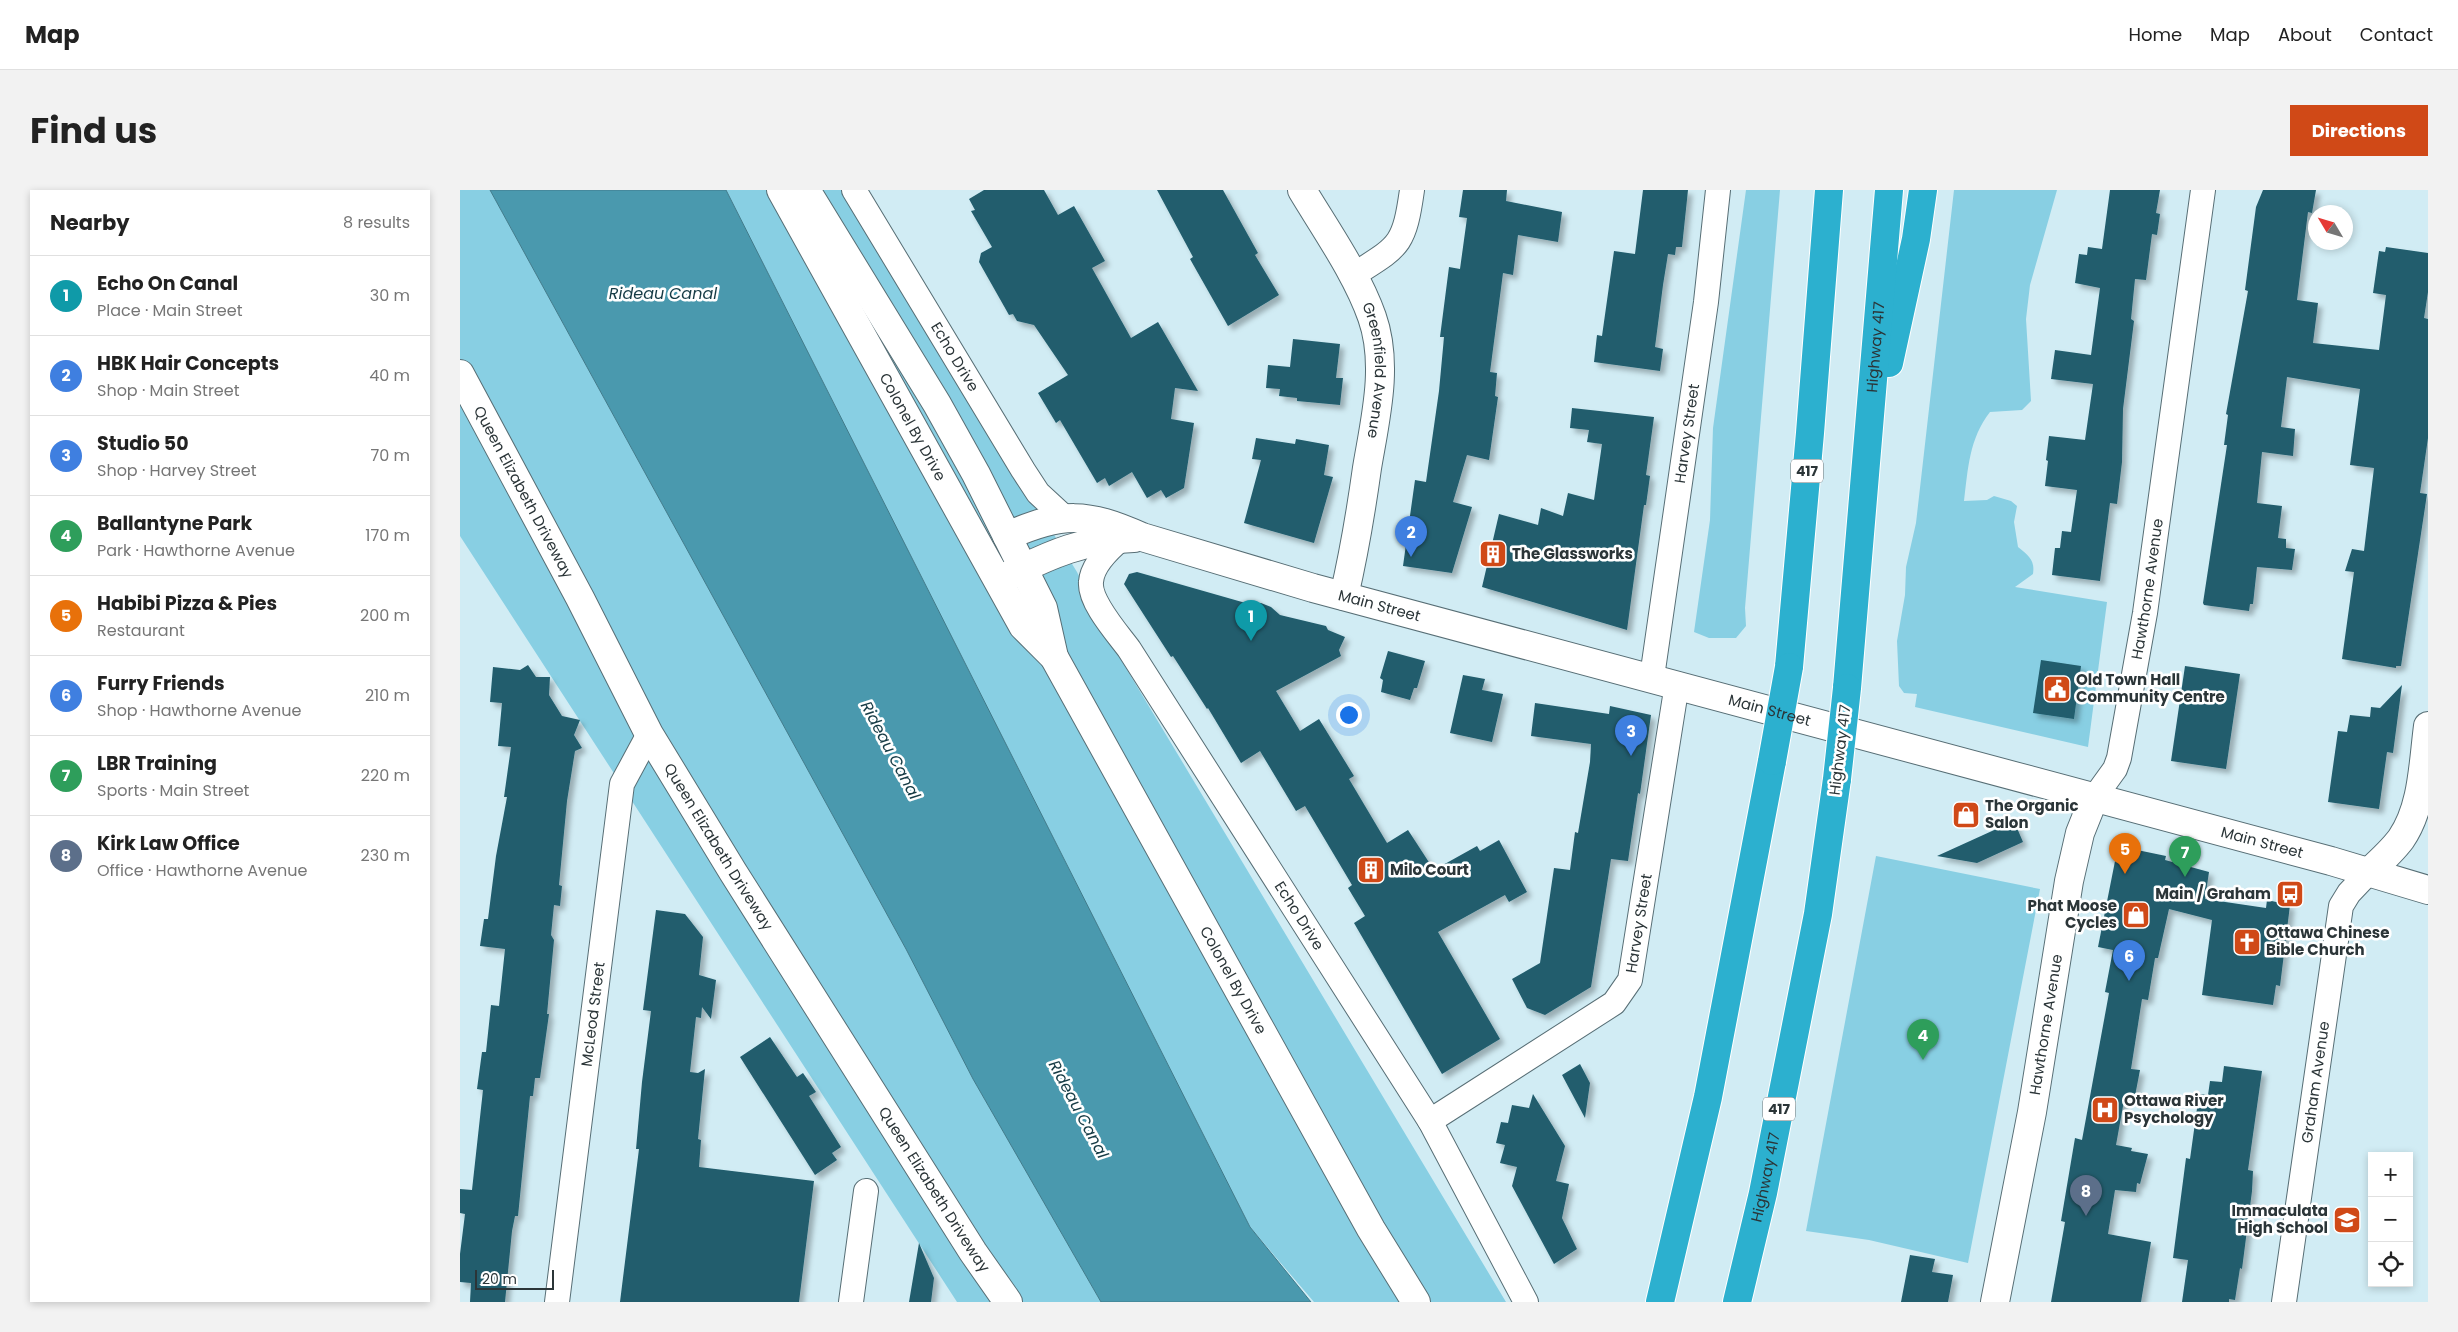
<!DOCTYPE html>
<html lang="en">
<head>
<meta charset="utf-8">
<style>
  body { margin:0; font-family:Poppins,sans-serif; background:#f2f2f2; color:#222 }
  .controls { position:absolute; right:15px; bottom:15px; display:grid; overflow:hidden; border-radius:0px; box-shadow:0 2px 8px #0003 }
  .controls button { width:45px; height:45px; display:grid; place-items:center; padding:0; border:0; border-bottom:1px solid #e0e0e0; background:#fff; color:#222; font:25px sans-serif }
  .compass { position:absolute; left:1848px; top:15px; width:45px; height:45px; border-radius:50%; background:#fff; box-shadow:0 2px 8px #0003; rotate:308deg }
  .scale { position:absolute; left:15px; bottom:12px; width:79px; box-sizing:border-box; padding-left:5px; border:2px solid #2b3538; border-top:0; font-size:14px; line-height:18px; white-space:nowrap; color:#2b3538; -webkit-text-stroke:4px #fff; paint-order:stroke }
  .you { position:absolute; left:888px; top:524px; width:18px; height:18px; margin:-12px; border:4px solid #fff; border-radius:50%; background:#1a73e8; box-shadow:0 0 0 8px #1a73e833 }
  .badge { display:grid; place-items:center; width:32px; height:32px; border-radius:50%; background:#d04917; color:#fff; font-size:16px; font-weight:700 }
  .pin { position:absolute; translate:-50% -41px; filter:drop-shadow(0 1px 2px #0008) }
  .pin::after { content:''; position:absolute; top:26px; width:18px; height:15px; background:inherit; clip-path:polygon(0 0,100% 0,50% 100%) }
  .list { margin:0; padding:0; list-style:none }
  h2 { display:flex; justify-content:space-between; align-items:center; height:65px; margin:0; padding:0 20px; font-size:21px }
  h2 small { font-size:16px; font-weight:400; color:#767676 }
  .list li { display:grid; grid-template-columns:32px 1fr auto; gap:15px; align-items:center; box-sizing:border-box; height:80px; padding:0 20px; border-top:1px solid #e0e0e0 }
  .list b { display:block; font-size:19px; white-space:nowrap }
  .list p { margin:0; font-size:16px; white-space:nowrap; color:#767676 }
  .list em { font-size:16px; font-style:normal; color:#767676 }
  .icon { flex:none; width:28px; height:28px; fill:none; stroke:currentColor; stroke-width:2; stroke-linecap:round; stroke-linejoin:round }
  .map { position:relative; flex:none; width:1968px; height:1112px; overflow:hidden; border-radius:0px }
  header { display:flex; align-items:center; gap:30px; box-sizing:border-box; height:70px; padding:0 25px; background:#fff; border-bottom:1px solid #e0e0e0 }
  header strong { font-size:24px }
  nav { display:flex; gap:28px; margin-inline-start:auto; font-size:18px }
  .intro { display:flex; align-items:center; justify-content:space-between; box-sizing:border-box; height:120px; padding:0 30px }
  h1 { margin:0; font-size:35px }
  .button { padding:12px 22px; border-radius:0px; background:#d04917; color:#fff; font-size:18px; font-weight:700 }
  main { display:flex; gap:30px; padding:0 30px }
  aside { flex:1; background:#fff; border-radius:0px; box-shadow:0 2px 8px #0003 }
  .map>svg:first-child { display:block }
</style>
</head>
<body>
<header>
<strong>Map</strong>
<nav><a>Home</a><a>Map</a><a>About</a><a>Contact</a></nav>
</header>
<div class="intro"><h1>Find us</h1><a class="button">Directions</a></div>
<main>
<aside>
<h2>Nearby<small>8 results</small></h2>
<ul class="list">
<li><span class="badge" style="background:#0f9aa8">1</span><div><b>Echo On Canal</b><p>Place · Main Street</p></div><em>30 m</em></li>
<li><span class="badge" style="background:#3f7fe0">2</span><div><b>HBK Hair Concepts</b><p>Shop · Main Street</p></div><em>40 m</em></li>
<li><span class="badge" style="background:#3f7fe0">3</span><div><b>Studio 50</b><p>Shop · Harvey Street</p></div><em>70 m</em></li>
<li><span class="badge" style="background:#2e9e5b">4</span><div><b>Ballantyne Park</b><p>Park · Hawthorne Avenue</p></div><em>170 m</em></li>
<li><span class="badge" style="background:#e8710a">5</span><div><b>Habibi Pizza &amp; Pies</b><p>Restaurant</p></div><em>200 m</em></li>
<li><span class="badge" style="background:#3f7fe0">6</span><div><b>Furry Friends</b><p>Shop · Hawthorne Avenue</p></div><em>210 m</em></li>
<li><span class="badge" style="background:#2e9e5b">7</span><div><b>LBR Training</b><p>Sports · Main Street</p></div><em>220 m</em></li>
<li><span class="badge" style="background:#5c6f8a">8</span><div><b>Kirk Law Office</b><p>Office · Hawthorne Avenue</p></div><em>230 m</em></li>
</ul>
</aside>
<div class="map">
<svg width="1968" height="1112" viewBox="0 0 1968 1112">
  <defs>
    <filter id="shadow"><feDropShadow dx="4.5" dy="4.5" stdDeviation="2.5" flood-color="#0004"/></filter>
  </defs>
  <rect width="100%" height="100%" fill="#d1ecf4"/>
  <path fill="#88cfe3" d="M0,0H30L446,759L513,889L641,1112H497L0,346Z
    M266,0H382L617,382L660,468L1046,1112H854L790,1037Z
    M1286,0H1320L1285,418L1286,436L1276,448H1249L1234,442L1250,330L1253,238Z
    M1494,0H1597L1570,95L1566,129L1571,211L1562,220L1530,222C1509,249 1508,279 1504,311L1527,310L1534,306L1551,311L1557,316L1554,332L1558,357C1569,366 1575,370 1573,384L1555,397L1647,412L1628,557L1455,517L1457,504L1444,503L1439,496L1437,451L1445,405L1446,377L1456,333Z
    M1416,666L1580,699L1508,1073L1409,1050L1346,1041Z"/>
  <path fill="#4a99ae" stroke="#417b8b" d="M30,0H266L790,1037L851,1112H641L513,889L446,759Z"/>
  <path fill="#205d6d" filter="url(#shadow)" d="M524,0H584L598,25L614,16L645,71L632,78L671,148L698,132L738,201L715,198L711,229L734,233L724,298L706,308L701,300L687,308L672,282L649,296L645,288L637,293L600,230L596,233L578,203L608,185L574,135L557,131L553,124L549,125L519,72L521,63L532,57L511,21L515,20L509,9Z
    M697,0H763L798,63L795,65L819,105L768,136L730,69L733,67Z
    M1003,0H1047L1046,11L1102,22L1098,52L1058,45L1053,85L1043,83L1030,182L1037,183L1035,206L1038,207L1029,270L1007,265L993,312L1012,317L992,383L943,376L955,290L966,292L979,201L984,147H980L989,77L1000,79L1007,28L999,27Z
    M1183,0H1228L1222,57H1216L1215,65L1208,64L1203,95L1195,157L1203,159L1200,181L1134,172L1137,145L1142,146L1154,61L1175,64Z
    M1650,0H1700L1696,23L1700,24L1697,45L1692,44L1686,90L1675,89L1671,129L1674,131L1663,219L1662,272L1657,314L1650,313L1640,391L1592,385L1595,358H1600L1602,341L1611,342L1617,300L1585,296L1588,271L1586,270L1589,246L1625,250L1633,194L1591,189L1595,160L1631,165L1640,98L1615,93L1619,64L1627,65L1628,57L1642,59Z
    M1803,0H1856L1852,23L1848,22L1837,110L1858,113L1853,153L1919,160L1926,105L1913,103L1919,61L1925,62L1926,57L1968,63V102L1964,128L1968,129V248L1960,303L1967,304L1941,476H1936V478L1882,469L1894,382L1885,381L1892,359L1904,361L1914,278L1890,275L1900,199L1827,187L1821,237L1835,239L1833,266L1802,262L1797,313L1822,316L1818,348L1826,349V358L1835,359L1832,380L1797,377L1793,414H1790L1789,421L1744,415L1743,413L1767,255H1764L1768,225L1766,224L1788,101L1785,100L1796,17Z
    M833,149L880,154L876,188H883L880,215L837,211V208L819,206L820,199L806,198L808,175L830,177Z
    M1112,218L1194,227L1186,285L1190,286L1186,315H1184L1167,440L1022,397L1039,324L1078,335L1081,318L1103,326L1108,303L1134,310L1142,254L1127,252L1129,240L1110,238Z
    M796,248L835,254L836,249L869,255L864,285L873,287L854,353L784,333L801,270L792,269Z
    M677,382L789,414L801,413L811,417L820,425L866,436L868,440L885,447L879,460L881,466L816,501L840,541L859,529L894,586L889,589L927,653L948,640L974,680L1017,656L1020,661L1039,650L1067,702L1049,712L1045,705L978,742L1040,849L982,884L894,733L905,726L888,698L892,695L845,616L836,621L800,561L781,573L748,518L747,519L713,466L711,467L664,394L669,384Z
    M928,461L965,471L957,498H954L950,510L921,502L923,490L920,488Z
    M1581,470L1621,476L1614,529L1573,523Z
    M68,475L76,487H90L89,505L102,526L120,530L114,545L122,558L115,561L107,611L99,695L102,696L100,716L94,715L91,745L94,750L87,824H89L80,888H75L73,906H70L58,1026H55L52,1041L45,1112H10L11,1093L0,1092V1064L5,1024L0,1023V999L12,1000L23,900L17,899L22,862H26L31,815L39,816L45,759L20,756L24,729H28L36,666L47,607H44L51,557L38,556L42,513L30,512L33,477L60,480Z
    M1725,476L1780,484L1766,579L1711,571Z
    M1003,485L1025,489L1022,500L1043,504L1032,552L990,543Z
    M1942,495L1933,563L1927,562L1919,619L1868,612L1878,541L1887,542L1890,525L1910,527L1911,517L1920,518Z
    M1075,513L1149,524L1150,516L1191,525L1180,604L1178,603L1168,671L1151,669L1131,797L1085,825L1067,818L1052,789L1080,773L1094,678L1110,680L1115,642L1118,643L1130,572L1131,554L1071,546Z
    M1554,631L1563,652L1517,673L1477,666Z
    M1658,656L1706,666L1705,670L1749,682L1745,709L1806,718L1807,710L1830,715L1820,796L1816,795L1813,815L1742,805L1752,730L1709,719L1698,768H1695L1688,810L1682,809L1671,879L1680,880L1675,906L1665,905L1656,955L1672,958L1671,961L1688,964L1680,994L1677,993L1676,1002L1655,1000L1648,1044L1691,1052L1681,1112H1591L1605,1032L1601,1031L1615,948L1622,950L1649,803L1645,802L1653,760L1638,757Z
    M196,720L225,724L243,747L239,785L256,790L251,829L242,817L241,828L236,827L230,882L238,883L245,879L238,949L241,950L239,977L354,991L339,1112H160L179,959H176L182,892L191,821L183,820Z
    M310,847L337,887L343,883L356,902L349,906L381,957L372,963L377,970L355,985L280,867Z
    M1120,874L1130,893L1125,928L1102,885Z
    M1764,876L1802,881L1788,980L1793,981L1792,1001L1782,1079L1780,1078L1775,1110L1769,1109V1112H1722L1728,1070L1713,1068L1726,968L1730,969L1739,904L1748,905L1750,891L1762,892Z
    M1073,904L1105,956L1096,991L1109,994L1102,1028L1117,1059L1094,1074L1052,996L1057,977L1040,973L1045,955L1036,953L1041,932L1048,933L1052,915L1069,918Z
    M459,1053L474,1088L471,1112H449Z
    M1450,1065L1475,1069L1472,1082L1493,1085L1488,1112H1441Z"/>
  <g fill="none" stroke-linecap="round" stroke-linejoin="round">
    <g stroke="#576e75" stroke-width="26">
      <g id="minor">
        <path id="s1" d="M394,0L563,280L578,303L604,327"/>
        <path d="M892,86C939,56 944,57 952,0"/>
        <path id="s2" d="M662,348C650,358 632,375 631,392C629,412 658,444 669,459L970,931L1066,1112"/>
        <path id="s3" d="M1192,487L1246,112L1258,0"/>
        <path id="s4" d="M1634,608L1655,579L1659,568L1685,423L1743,0"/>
        <path id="s5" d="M970,931L1154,813L1170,790L1217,494"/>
        <path id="s6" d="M97,1112L162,594L189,544"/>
        <path d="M391,1112L406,1001"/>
        <path id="s7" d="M1824,1112L1881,716L1889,703L1909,682"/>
      </g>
    </g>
    <g stroke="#576e75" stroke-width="30">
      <g id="tertiary">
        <path id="s8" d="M0,184L120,408L189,544L273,682L513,1062L548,1112"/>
      </g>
    </g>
    <g stroke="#576e75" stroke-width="30">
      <g id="secondary">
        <path id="s9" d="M321,0L563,436L594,467L911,1039L956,1112"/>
        <path d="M346,0L477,214L516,284L583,418L594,467"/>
        <path id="s10" d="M842,0C866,40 897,84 912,127C929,175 915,230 907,278C901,321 894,363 884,406"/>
        <path id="s11" d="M547,346C603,322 626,322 682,347L853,398L1871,671L1968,700"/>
        <path d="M547,386C591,364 625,349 674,348"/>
        <path d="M1909,682C1920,672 1932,661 1941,649C1963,617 1963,574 1968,536"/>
        <path id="s12" d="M1535,1112L1572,922L1609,691L1620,643L1634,608"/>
      </g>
    </g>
    <g stroke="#fff" stroke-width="30">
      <g id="motorway">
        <path d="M1429,173L1456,49L1463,0"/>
        <path d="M1329,477L1350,243L1369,0"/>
        <path id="s13" d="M1387,498L1429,0"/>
        <path d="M1200,1112L1248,907L1312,571"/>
        <path id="s14" d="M1277,1112L1303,1003L1358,724L1377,589"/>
      </g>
    </g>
    <use href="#minor" stroke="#fff" stroke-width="24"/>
    <use href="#tertiary" stroke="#fff" stroke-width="28"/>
    <use href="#secondary" stroke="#fff" stroke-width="28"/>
    <use href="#motorway" stroke="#2cb0cf" stroke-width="28"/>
    <g stroke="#fff" stroke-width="30" stroke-linecap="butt">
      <path id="motorway-bridge" d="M1312,571L1329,477
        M1377,589L1387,498"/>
    </g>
    <use href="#motorway-bridge" stroke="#2cb0cf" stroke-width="28"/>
  </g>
  <defs>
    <g id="building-square" transform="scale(1.4375)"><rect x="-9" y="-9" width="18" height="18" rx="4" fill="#d04917" stroke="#fff"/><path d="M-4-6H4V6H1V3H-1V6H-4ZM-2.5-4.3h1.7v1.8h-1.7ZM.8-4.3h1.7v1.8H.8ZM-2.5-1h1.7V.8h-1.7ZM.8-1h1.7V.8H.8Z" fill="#fff"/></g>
    <g id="civic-square" transform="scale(1.4375)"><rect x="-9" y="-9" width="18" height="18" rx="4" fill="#d04917" stroke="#fff"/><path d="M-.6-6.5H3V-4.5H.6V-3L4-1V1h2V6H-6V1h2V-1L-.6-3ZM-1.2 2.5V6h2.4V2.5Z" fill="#fff"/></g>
    <g id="shop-square" transform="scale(1.4375)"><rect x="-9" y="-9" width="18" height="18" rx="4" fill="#d04917" stroke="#fff"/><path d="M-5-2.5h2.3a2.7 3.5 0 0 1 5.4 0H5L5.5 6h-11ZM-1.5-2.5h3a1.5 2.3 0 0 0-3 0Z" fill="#fff"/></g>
    <g id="bus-square" transform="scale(1.4375)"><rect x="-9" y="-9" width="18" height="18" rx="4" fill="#d04917" stroke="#fff"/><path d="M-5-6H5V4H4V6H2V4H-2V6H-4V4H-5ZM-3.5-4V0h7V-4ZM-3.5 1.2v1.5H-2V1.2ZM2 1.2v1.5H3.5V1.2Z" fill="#fff"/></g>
    <g id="church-square" transform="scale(1.4375)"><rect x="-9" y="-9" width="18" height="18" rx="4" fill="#d04917" stroke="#fff"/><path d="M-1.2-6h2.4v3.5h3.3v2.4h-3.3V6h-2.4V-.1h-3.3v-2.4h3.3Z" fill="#fff"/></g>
    <g id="hospital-square" transform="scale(1.4375)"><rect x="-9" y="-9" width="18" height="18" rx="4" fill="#d04917" stroke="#fff"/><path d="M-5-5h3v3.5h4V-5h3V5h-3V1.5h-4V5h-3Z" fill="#fff"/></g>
    <g id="school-square" transform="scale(1.4375)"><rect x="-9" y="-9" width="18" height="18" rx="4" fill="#d04917" stroke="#fff"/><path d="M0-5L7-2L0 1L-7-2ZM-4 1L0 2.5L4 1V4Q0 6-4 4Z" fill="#fff"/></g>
  </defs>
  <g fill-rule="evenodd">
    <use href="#building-square" x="1033" y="364"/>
    <use href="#civic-square" x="1597" y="499"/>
    <use href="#shop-square" x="1506" y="625"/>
    <use href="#building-square" x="911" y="680"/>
    <use href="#bus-square" x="1830" y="704"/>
    <use href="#shop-square" x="1676" y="725"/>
    <use href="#church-square" x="1787" y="752"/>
    <use href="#hospital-square" x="1645" y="920"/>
    <use href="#school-square" x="1887" y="1030"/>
  </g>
  <g text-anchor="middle" stroke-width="5" stroke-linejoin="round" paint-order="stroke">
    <g fill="#fff" stroke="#6b7274" stroke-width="1">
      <rect x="1331" y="269.5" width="32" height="23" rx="4"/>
      <rect x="1303" y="907.5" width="32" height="23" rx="4"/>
    </g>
    <g font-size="14" font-weight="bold" fill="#2b3538">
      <text x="1347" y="286">417</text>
      <text x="1319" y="924">417</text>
    </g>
    <g font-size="15" fill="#2b3538" stroke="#fff">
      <text dy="5" stroke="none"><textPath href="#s13" startOffset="342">Highway 417</textPath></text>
      <text dy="5" stroke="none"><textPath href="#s1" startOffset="195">Echo Drive</textPath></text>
      <text dy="5" stroke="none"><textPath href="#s10" startOffset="199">Greenfield Avenue</textPath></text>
      <text dy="5" stroke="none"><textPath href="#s9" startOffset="271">Colonel By Drive</textPath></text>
      <text dy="5" stroke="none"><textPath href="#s3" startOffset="246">Harvey Street</textPath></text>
      <text dy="5" stroke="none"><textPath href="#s8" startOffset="134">Queen Elizabeth Driveway</textPath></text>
      <text dy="5" stroke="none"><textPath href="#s4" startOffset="219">Hawthorne Avenue</textPath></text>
      <text dy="5" stroke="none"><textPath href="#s11" startOffset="388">Main Street</textPath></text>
      <text dy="5" stroke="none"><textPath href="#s11" startOffset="792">Main Street</textPath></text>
      <text transform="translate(1380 560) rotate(-83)" y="5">Highway 417</text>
      <text dy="5" stroke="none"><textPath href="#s11" startOffset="1302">Main Street</textPath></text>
      <text dy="5" stroke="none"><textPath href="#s8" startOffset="539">Queen Elizabeth Driveway</textPath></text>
      <text dy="5" stroke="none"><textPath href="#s2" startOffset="450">Echo Drive</textPath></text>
      <text dy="5" stroke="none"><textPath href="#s5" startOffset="304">Harvey Street</textPath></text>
      <text dy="5" stroke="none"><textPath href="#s9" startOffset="912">Colonel By Drive</textPath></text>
      <text dy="5" stroke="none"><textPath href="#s6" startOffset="290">McLeod Street</textPath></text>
      <text dy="5" stroke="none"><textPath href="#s12" startOffset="282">Hawthorne Avenue</textPath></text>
      <text dy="5" stroke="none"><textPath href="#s7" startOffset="222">Graham Avenue</textPath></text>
      <text dy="5" stroke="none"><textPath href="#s14" startOffset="128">Highway 417</textPath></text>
      <text dy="5" stroke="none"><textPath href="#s8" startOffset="944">Queen Elizabeth Driveway</textPath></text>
    </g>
    <g font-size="15" font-weight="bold" fill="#2b3538" stroke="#fff" text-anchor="start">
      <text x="1052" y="369">The Glassworks</text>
      <text x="1616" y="495">Old Town Hall<tspan x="1616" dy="17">Community Centre</tspan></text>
      <text x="1525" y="621">The Organic<tspan x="1525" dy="17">Salon</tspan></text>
      <text x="930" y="685">Milo Court</text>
      <text x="1811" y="709" text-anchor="end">Main / Graham</text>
      <text x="1657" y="721" text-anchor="end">Phat Moose<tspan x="1657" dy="17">Cycles</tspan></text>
      <text x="1806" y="748">Ottawa Chinese<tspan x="1806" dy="17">Bible Church</tspan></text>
      <text x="1664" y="916">Ottawa River<tspan x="1664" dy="17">Psychology</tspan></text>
      <text x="1868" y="1026" text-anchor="end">Immaculata<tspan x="1868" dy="17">High School</tspan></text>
    </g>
    <g font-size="16" font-style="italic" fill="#163b45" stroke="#fff">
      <text x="203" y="109">Rideau Canal</text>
      <text transform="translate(431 560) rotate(62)" y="6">Rideau Canal</text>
      <text transform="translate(619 919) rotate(62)" y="6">Rideau Canal</text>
    </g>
  </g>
</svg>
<div class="controls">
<button>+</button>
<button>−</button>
<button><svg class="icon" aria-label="locate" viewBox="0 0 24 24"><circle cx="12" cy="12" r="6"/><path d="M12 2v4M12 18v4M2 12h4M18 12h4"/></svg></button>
</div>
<svg class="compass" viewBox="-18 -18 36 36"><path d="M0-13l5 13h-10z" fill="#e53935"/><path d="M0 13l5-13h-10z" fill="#767676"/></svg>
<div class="scale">20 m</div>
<div class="you"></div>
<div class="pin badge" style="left:791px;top:451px;background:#0f9aa8">1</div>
<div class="pin badge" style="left:951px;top:367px;background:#3f7fe0">2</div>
<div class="pin badge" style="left:1171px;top:566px;background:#3f7fe0">3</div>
<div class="pin badge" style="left:1463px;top:870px;background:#2e9e5b">4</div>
<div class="pin badge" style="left:1665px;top:684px;background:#e8710a">5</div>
<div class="pin badge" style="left:1669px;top:791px;background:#3f7fe0">6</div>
<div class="pin badge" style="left:1725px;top:687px;background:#2e9e5b">7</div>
<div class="pin badge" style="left:1626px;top:1026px;background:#5c6f8a">8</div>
</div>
</main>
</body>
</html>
